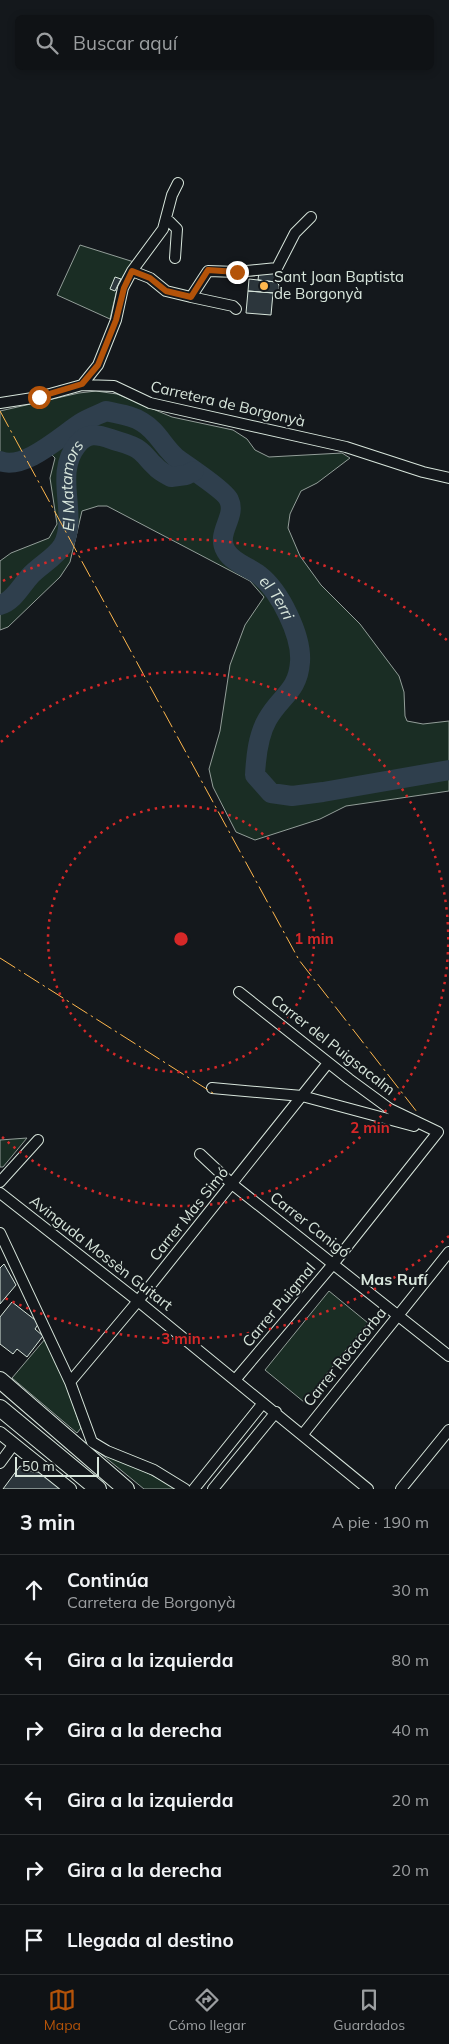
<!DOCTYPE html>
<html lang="es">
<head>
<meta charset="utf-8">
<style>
  body { margin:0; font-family:Mulish,sans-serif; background:#1d2022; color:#f1f3f6 }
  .scale { position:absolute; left:15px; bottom:12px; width:84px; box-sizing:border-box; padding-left:5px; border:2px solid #d8e6dc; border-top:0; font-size:14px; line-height:18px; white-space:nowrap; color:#d8e6dc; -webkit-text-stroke:4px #14181c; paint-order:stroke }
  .stop { position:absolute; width:15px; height:15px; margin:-11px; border:4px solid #b45309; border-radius:50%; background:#fff }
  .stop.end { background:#b45309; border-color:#fff; box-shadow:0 1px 5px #0008 }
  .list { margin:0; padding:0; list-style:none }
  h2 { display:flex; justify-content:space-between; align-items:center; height:65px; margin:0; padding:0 20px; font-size:21px }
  h2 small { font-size:16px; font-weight:400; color:#9b9ea0 }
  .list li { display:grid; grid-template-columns:32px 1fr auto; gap:15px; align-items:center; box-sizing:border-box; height:70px; padding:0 20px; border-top:1px solid #2f3234 }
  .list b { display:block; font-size:19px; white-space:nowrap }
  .list p { margin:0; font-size:16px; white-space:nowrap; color:#9b9ea0 }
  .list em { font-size:16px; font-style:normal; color:#9b9ea0 }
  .icon { flex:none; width:28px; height:28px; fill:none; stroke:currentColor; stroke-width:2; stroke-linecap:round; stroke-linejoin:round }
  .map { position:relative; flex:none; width:449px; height:1489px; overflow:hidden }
  .search { position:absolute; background:#0f1215; box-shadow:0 2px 8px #0003; left:15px; right:15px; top:15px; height:55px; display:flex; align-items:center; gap:12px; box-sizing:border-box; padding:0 18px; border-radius:8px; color:#9b9ea0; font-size:19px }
  .sheet { height:485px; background:#0f1215 }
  nav { display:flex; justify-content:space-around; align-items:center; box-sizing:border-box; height:70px; border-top:1px solid #2f3234; background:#0f1215; font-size:14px; color:#9b9ea0 }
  nav a { display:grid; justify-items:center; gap:2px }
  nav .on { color:#b45309 }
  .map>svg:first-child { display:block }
</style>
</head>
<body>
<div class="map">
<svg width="449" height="1489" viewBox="0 0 449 1489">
  <rect width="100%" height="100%" fill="#14181c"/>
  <path fill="#1a2d24" stroke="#939e99" d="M80,245L134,262L123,276L116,293L110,319L57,295Z
    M96,391L117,394L172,417L233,430L247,439L255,450L269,457L342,453L350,458L317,483L301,491L290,514L288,528L300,556L321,585L360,624L399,676L404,692L405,716L407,721L423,724L449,721V791L346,806L320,819L255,840L236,832L213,787L209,769L220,731L230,665L245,625L264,597L250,581L107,506H98L82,511L70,562L60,577L8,627L0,630V561L11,553L49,538L57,524L50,478L55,458L49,452L4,464L0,463V411L79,393Z
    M27,1138L3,1167H0V1140Z
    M329,1291L368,1323L304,1402L265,1370Z
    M45,1339L66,1384L81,1428L77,1433L12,1378Z
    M100,1453L138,1468L178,1489H144Z"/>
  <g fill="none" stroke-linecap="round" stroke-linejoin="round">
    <g stroke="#2f3f4d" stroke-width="20">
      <path id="s1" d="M0,461C24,471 62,435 81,423C89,418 98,415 106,411C118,414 132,415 142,422C158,431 165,450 179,460C189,467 226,492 229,500C237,517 215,533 226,551C233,563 249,567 259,575C280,591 302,636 300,662C298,692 280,696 267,720C258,736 256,756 255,775L271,793L292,796L323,792L449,770"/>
      <path id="s2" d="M0,605C13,602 21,586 30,576C39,566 56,557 63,545C79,515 53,475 77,445C87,432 97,434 111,439C119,442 132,444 139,450C145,454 149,461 155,466C159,471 165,474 171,477L186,475L194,471"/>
    </g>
  </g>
  <path fill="#2c363c" stroke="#d8e6dc" d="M259,272L276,273V282L258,280Z
    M115,277L121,279L115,291L110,289Z
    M249,279L276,282L279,285V289L275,293L248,291Z
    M248,291L273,293L271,315L246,313Z
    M4,1264L16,1285L0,1304V1268Z
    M12,1302L39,1323L35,1329L43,1336L27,1357L17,1349L13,1354L0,1344V1317Z
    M20,1466L33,1472H42L62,1489H3Z"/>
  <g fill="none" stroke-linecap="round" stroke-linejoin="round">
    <g stroke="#d8e6dc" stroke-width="12">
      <path id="minor" d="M166,218L177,229L175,258
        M132,271L150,278L166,291L191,297L208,271L237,272L277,268L295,233L311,217
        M191,297L233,306L236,309
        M82,385L98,365L116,320L123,288L132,271L163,229L172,195L178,183
        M0,403L39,397L82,385L114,386L150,403L346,447L423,472L449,478
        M239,992L349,1079L390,1109L438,1132
        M212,1088L302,1096L414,1126
        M200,1154L232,1184L449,1356
        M0,1182L38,1140
        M0,1193L138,1301L368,1489
        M0,1233L70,1382L92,1442L107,1451L154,1470L185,1489
        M235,1380L334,1263L438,1132
        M70,1382L138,1301L328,1063
        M303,1434L449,1252
        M0,1463L14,1444
        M194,1489L263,1403
        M213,1489L276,1412
        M401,1489L449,1430"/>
    </g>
    <g stroke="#d8e6dc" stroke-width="14">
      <path id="tertiary" d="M0,1433L70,1489"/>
    </g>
    <g stroke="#d8e6dc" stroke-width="18">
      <path id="trunk" d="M0,1380L126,1489
        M0,1408L98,1489"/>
    </g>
    <use href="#minor" stroke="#14181c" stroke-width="10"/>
    <use href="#tertiary" stroke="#14181c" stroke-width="12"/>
    <use href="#trunk" stroke="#14181c" stroke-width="16"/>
    <path stroke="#ffb74d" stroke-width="1" stroke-dasharray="18 4 2.5 4" stroke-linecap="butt" d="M0,411L299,960L417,1112
      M0,958L216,1095"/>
  </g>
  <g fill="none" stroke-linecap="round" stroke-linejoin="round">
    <path stroke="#b45309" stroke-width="6" d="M39,397L82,384L98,365L116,320L124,288L132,271L150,278L166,291L191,297L208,270L237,272"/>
  </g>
  <g fill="none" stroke="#d62828" stroke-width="2.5" stroke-dasharray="2.5 5">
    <circle cx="181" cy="939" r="133"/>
    <path d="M1 742A267 267 0 1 1 1 1136"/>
    <path d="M449 1236A400 400 0 0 1 3 1297M3 581A400 400 0 0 1 449 642"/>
  </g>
  <circle fill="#ffb74d" stroke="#14181c" stroke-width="2" cx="264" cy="286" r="5"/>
  <g text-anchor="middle" stroke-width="4" stroke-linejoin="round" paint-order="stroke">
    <g font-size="15" fill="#d8e6dc" stroke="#14181c" text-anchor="start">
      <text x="274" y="282">Sant Joan Baptista<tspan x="274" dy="17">de Borgonyà</tspan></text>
    </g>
    <g font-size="15" fill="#d8e6dc" stroke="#14181c">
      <text transform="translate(228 404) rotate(13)" y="5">Carretera de Borgonyà</text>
      <text transform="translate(333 1045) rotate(38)" y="5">Carrer del Puigsacalm</text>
      <text transform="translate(189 1214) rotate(-51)" y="5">Carrer Mas Simó</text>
      <text transform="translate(310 1225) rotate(38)" y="5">Carrer Canigó</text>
      <text transform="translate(101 1253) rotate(38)" y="5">Avinguda Mossèn Guitart</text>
      <text transform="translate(279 1305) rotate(-50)" y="5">Carrer Puigmal</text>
      <text transform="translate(345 1357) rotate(-51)" y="5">Carrer Rocacorba</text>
    </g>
    <g font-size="16" font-style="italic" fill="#d8e6dc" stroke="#14181c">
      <text dy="6" stroke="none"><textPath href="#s2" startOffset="149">El Matamors</textPath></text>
      <text dy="6" stroke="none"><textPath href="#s1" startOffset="399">el Terri</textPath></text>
    </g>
    <g font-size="16" font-weight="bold" fill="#d8e6dc" stroke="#14181c">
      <text x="394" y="1285">Mas Rufí</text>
    </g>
  </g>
  <circle cx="181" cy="939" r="8" fill="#d62828" stroke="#14181c" stroke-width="2.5"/>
  <g font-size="15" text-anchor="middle" font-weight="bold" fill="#d62828" stroke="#14181c" stroke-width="4" stroke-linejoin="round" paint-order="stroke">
    <text x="314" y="944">1 min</text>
    <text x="370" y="1133">2 min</text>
    <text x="181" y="1344">3 min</text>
  </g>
</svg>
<div class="scale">50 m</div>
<div class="stop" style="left:39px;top:397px"></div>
<div class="stop end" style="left:237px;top:272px"></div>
<div class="search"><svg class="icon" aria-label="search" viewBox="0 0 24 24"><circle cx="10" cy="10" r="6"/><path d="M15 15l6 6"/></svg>Buscar aquí</div>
</div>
<section class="sheet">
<h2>3 min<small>A pie · 190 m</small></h2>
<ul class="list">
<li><svg class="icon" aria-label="ahead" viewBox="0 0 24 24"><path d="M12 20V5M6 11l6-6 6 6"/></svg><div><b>Continúa</b><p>Carretera de Borgonyà</p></div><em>30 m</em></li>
<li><svg class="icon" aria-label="left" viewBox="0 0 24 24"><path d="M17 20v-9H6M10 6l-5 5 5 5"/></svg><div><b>Gira a la izquierda</b></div><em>80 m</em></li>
<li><svg class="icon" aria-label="right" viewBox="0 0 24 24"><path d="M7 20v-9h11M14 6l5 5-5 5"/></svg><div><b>Gira a la derecha</b></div><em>40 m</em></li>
<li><svg class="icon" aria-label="left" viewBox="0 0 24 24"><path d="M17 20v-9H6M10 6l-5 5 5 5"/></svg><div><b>Gira a la izquierda</b></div><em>20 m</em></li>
<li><svg class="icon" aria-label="right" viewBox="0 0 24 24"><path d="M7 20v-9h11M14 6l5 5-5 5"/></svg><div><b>Gira a la derecha</b></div><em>20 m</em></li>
<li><svg class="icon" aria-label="arrive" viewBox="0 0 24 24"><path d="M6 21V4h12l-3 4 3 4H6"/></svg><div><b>Llegada al destino</b></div></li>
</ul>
</section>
<nav>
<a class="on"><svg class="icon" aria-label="map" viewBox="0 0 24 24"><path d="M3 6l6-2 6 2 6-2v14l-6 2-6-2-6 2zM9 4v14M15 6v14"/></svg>Mapa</a>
<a><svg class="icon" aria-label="directions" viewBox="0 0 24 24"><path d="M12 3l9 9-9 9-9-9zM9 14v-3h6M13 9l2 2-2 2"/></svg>Cómo llegar</a>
<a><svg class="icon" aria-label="saved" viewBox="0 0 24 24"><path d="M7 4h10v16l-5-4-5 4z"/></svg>Guardados</a>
</nav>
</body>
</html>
